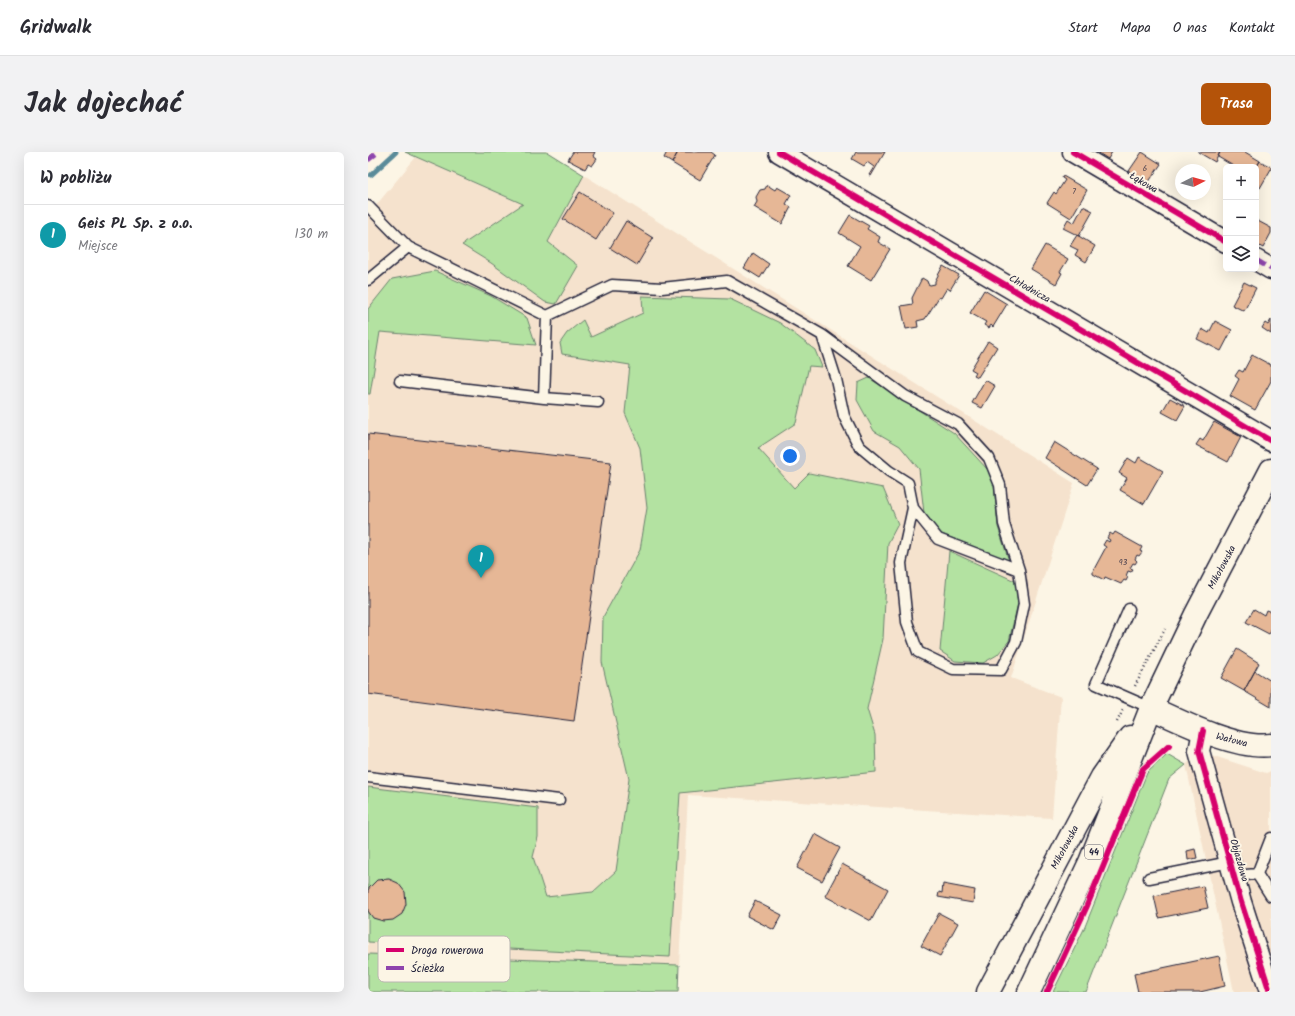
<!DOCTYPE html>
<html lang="pl">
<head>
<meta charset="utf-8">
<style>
  body { margin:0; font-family:Kalam,sans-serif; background:#f2f2f3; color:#2b2b33 }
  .controls { position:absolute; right:12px; top:12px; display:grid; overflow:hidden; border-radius:6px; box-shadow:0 4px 16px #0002 }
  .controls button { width:36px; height:36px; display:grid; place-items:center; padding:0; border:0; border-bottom:1px solid #e1e1e2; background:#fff; color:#2b2b33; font:20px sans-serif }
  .compass { position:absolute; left:807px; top:12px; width:36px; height:36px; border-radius:50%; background:#fff; box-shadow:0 4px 16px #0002; rotate:84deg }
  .you { position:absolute; left:422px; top:304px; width:14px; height:14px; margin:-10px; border:3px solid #fff; border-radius:50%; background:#1a73e8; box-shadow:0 0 0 6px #1a73e833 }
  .badge { display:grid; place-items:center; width:26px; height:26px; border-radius:50%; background:#b45309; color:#fff; font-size:13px; font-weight:700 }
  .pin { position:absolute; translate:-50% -33px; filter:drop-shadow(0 1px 2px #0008) }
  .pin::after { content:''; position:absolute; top:21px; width:14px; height:12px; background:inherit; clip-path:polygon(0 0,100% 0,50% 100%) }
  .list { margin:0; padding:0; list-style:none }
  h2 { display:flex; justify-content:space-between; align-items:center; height:52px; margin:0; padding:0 16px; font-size:17px }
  h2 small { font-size:13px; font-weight:400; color:#7c7c81 }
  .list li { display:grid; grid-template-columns:26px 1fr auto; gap:12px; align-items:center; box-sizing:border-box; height:60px; padding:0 16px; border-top:1px solid #e1e1e2 }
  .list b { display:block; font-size:15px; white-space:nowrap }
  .list p { margin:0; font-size:13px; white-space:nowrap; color:#7c7c81 }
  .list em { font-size:13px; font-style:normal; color:#7c7c81 }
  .icon { flex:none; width:22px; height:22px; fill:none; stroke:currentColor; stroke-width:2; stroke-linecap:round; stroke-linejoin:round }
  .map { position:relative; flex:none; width:903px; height:840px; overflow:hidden; border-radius:6px }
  header { display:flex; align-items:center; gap:24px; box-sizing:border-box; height:56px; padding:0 20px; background:#fff; border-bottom:1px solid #e1e1e2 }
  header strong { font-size:19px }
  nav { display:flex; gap:22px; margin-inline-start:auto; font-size:14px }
  .intro { display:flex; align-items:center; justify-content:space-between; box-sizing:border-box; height:96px; padding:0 24px }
  h1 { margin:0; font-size:28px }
  .button { padding:10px 18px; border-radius:6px; background:#b45309; color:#fff; font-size:14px; font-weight:700 }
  main { display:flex; gap:24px; padding:0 24px }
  aside { flex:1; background:#fff; border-radius:6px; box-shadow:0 4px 16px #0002 }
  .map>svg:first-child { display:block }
</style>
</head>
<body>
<header>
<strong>Gridwalk</strong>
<nav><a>Start</a><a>Mapa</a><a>O nas</a><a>Kontakt</a></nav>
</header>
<div class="intro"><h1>Jak dojechać</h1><a class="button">Trasa</a></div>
<main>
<aside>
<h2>W pobliżu<small></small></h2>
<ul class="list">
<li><span class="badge" style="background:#0f9aa8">1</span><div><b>Geis PL Sp. z o.o.</b><p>Miejsce</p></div><em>130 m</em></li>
</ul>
</aside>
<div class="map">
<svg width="903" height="840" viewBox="0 0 903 840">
  <rect width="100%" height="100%" fill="#fcf5e5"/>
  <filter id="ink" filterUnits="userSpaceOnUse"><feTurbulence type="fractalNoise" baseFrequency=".025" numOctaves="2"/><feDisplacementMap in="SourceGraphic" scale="8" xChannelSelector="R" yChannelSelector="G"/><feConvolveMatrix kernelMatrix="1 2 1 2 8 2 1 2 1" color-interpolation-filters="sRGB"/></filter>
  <g filter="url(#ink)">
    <path fill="#f5e2cd" d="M181,1L706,331L643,526L693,545L684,666L320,643L311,813L0,802V63L48,5L155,52Z
      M831,599L898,621L903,619V840H866L818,613Z"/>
    <path fill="#b3e2a1" stroke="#6a826e" d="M37,0H179L216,23L180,90L210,114L188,152L177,150L123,111L94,93L155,52Z
      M67,119L123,144L159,166L168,193L12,180L2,242H0V157L24,127Z
      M274,144L362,147L412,171L447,198L454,215L441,214L428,271L390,296L426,336L441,321L515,336L530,372L520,391L515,487L499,557L507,583L508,620L312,641L302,805L0,790V635L170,656V685L165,705L178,745L225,740L248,719L261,627L234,510L235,465L272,398L279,356L272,296L257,261L262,213L194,202L192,191L199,181L215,168L223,185L275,161Z
      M501,226L586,281L620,318L626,333L630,375L641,409L574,382L556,361L551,317L532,294L506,279L489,248L490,231Z
      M581,399L647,429L650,451L641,489L629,503L615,511L587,509L572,499Z
      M799,602L818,613L801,627L718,840H685L716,777L779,621Z
      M0,802L311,813L310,840H0Z"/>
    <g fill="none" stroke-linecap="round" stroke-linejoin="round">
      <path stroke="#5a8b99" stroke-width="5" d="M3,23L28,0"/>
    </g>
    <path fill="#e6b796" stroke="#22223b" d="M205,0H227L225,4L229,7L224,14L220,12L217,17L200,8Z
      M299,0H310L304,11L296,6Z
      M310,0H343L347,3L332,28L304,11Z
      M488,0H517L503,24L501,23L506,15L499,10L496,14L484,7Z
      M729,0H744L740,7Z
      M774,0L793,12L780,31L761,19Z
      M830,0H852L847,10Z
      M852,0H877L892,9L888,16V15H867L850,5Z
      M892,9L903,15V17L892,36L888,34V16Z
      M695,24L719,38L703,66L679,51L686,40L688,42L697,28L694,26Z
      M399,33L407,38L409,35L423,43L418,52L423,55L414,72L386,55L389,50L388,45L392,38L397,37Z
      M212,40L245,61L228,88L195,67Z
      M715,54L725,59L711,84L695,76L700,67L706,71Z
      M482,63L501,74L499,77L512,85L510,90L522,97L503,128L480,114L492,94L471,81Z
      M888,68L903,76V81L895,96L888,92Z
      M258,69L285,86L269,113L242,96Z
      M709,83L727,94L718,110L707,103L710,98L702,94Z
      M677,93L700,107L692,120L694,121L688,132L663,117Z
      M385,101L401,112L392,126L376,116Z
      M575,114L591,123L582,138L579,136L573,146L571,145L557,167L549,169L550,175L538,177L533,154L545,152L544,146L554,126L559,129L560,132L562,133L567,132V129Z
      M876,130L888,136L876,159L864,153Z
      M616,138L639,152L625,175L623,173L621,176L616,173L618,170L602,161Z
      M903,168V182L894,176L897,171L900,173Z
      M847,169L864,178L853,199L829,187L834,177L841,181Z
      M620,189L629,195L610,225L606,223L608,220L603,217Z
      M884,203L903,213V229L887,258L862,244L871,227L867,224L871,218L875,220Z
      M617,228L627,234L614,256L604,251Z
      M802,246L817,254L809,268L794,260Z
      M846,270L873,285L860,310L828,293L832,287L835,289Z
      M0,282L243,310L206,569L0,542Z
      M686,290L729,317L719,333L677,306Z
      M771,305L795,319L776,352L752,338L759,326L751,321L760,306L768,311Z
      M747,380L774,395L772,399L774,400L771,404L769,403L767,407L769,409L767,412L765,411L762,416L765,417L763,420L760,419L758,424L760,425L758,429L756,428L753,432L737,425L736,428L725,422V419L738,395L735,393L738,388L741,390L742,388L739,386L742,381L745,383Z
      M886,457L896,463L898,458L903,460V479L901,482L878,470Z
      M869,497L891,511L876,539L853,526Z
      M887,519L903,529V555L876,539Z
      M447,682L472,696L454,729L429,716Z
      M827,697L829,706L820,708L819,699Z
      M474,712L520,737L503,769L457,744Z
      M21,727L30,731L37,740L38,752L34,762L25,768L15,769L5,766L0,759V738L2,735L9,728Z
      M575,732L607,738L605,751L570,745L571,740L574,741Z
      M835,734L840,756L791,766L786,744Z
      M387,749L414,763L406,778L379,764Z
      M571,761L590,771L572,804L553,794Z
      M851,804L857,834L832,840H770L766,822Z"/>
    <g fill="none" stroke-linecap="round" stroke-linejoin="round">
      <g stroke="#22223b" stroke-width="13">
        <path id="lane" d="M0,54L40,95L179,164L176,246L32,229
          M0,128L40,95
          M179,164L244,133L294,136L359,129L454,183L468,227L476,264L491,294L521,319L540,331L545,356L533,411L539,470L550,500L585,517L633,518L648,490L656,452L651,418L636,372L632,333L621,306L590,272L537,244L454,183
          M176,246L230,250
          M545,356L570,387L651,418
          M761,457L728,532L783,556
          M0,625L191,648
          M903,686L889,722L903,744
          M866,724L889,722
          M781,726L862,710"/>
      </g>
      <g stroke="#22223b" stroke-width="23">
        <path id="street" d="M411,0L903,289
          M705,0L858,90
          M888,108L903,117
          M835,579L831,599L873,750L902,840"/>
      </g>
      <g stroke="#22223b" stroke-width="25">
        <path id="secondary" d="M783,556C813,570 870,598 903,593"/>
      </g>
      <g stroke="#22223b" stroke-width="25">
        <path id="primary" d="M620,840L734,625L762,585
          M661,840L722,710L783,556L828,462L903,318"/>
      </g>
      <path stroke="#22223b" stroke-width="2.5" stroke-dasharray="1 3" stroke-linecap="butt" d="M767,534L797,477
        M749,570L755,558"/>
      <use href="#lane" stroke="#fcf5e5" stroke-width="10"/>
      <use href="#street" stroke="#fcf5e5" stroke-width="20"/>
      <use href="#secondary" stroke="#fcf5e5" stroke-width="22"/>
      <use href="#primary" stroke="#fcf5e5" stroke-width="22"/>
      <path stroke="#8e44ad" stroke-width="5" stroke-dasharray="10 5" stroke-linecap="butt" d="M0,8L10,0
        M888,108L903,117"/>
      <g stroke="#fcf5e5" stroke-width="8">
        <path id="cycleway" d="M411,0L903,289
          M705,0L858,90
          M835,579L831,599L873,750L902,840
          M679,840L718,756L775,617L801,594"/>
      </g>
      <use href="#cycleway" stroke="#d6006c" stroke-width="6"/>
    </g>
  </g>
  <g text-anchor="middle" stroke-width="4" stroke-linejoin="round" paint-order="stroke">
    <g font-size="8" fill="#534752">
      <text x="777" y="19">6</text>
      <text x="706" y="42">7</text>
      <text x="755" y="413">93</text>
    </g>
    <rect fill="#fcf5e5" stroke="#63616e" stroke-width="1" x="717" y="693" width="18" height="14" rx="3"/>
    <g font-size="9" font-weight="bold" fill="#22223b">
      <text x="726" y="703">44</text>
    </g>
    <g font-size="10" fill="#22223b" stroke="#fcf5e5">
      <text transform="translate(776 30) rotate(31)" y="4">Łąkowa</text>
      <text transform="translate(662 136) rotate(30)" y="4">Chłodnicza</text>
      <text transform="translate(853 415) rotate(-62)" y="4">Mikołowska</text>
      <text transform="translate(864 587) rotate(14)" y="4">Wałowa</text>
      <text transform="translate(696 695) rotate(-62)" y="4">Mikołowska</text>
      <text transform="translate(872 708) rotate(74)" y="4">Objazdowa</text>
    </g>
  </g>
  <rect x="10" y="784" width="132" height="46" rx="6" fill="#fcf5e5" stroke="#bbb6b2" stroke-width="1"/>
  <rect x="18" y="796" width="18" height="4" fill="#d6006c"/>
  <rect x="18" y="814" width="18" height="4" fill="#8e44ad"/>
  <g font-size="11" fill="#22223b">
    <text x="43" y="802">Droga rowerowa</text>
    <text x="43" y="820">Ścieżka</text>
  </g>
</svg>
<div class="controls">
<button>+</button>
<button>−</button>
<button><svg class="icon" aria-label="layers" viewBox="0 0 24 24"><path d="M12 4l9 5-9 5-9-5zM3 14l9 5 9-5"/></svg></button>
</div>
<svg class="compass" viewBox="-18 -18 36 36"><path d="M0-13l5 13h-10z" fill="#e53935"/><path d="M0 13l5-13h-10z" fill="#7c7c81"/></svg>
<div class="you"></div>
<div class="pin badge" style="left:113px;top:426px;background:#0f9aa8">1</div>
</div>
</main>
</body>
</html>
